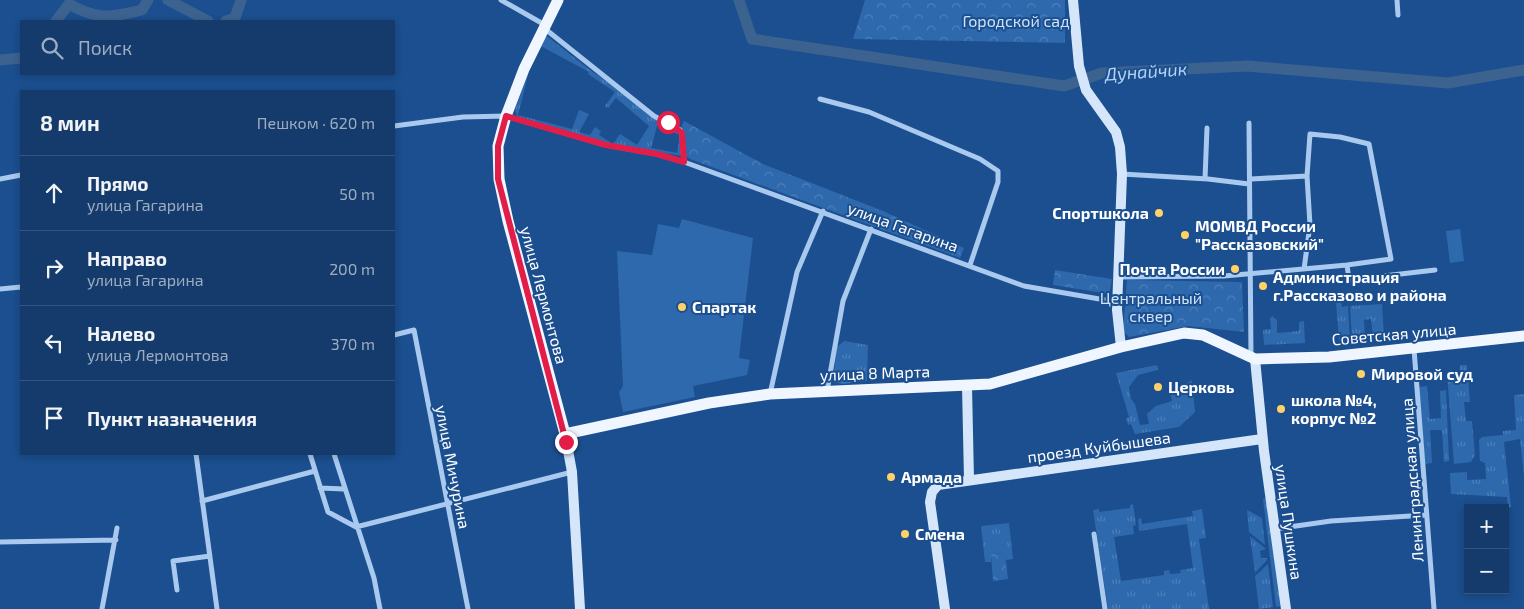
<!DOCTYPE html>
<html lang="ru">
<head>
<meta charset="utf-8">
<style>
  body { margin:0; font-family:"Exo 2",sans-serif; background:#1d4271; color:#f1f3f6 }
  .controls { position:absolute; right:15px; bottom:15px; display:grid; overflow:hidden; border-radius:0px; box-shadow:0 2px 8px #0003 }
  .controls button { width:45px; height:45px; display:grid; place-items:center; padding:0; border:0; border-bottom:1px solid #33557e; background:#143b6b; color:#f1f3f6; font:25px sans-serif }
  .stop { position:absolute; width:15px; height:15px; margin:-11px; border:4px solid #e11d48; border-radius:50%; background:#fff }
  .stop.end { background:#e11d48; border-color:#fff; box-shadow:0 1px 5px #0008 }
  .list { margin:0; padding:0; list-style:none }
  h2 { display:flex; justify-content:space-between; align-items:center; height:65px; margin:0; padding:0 20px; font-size:21px }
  h2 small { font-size:16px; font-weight:400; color:#9dadc1 }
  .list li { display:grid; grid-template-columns:32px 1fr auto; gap:15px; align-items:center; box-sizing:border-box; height:75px; padding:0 20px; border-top:1px solid #33557e }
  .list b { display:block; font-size:19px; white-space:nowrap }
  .list p { margin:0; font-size:16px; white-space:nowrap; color:#9dadc1 }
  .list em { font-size:16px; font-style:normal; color:#9dadc1 }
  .icon { flex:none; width:28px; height:28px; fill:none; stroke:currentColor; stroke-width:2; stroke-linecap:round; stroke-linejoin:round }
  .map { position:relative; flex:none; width:1524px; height:609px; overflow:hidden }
  .search { position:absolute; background:#143b6b; box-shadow:0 2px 8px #0003; left:20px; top:20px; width:375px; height:55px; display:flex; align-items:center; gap:12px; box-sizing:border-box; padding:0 18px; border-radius:0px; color:#9dadc1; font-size:19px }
  .panel { position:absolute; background:#143b6b; box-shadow:0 2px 8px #0003; left:20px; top:90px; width:375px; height:365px; border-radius:0px }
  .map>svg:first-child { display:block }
</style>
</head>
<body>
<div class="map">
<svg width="1524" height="609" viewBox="0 0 1524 609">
  <defs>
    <pattern id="grass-tufts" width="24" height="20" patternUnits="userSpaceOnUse" patternTransform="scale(1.25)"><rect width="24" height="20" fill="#2e69ad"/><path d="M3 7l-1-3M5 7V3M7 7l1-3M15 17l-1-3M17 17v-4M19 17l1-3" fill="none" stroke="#4d80b9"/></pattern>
    <pattern id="forest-crowns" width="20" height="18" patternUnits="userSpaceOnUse" patternTransform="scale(1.25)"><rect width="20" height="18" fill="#2e69ad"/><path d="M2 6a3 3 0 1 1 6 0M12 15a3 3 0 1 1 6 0" fill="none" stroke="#4d80b9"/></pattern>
  </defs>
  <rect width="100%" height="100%" fill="#1b4f8f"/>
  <path fill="url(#grass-tufts)" fill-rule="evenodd" d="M545,37H548L590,70L679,131L682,156L614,145L517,116L515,110L529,71L518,115L572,129L579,110L589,114L579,132L590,135L595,127L601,131L599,135L613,144L620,134L637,145L649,126L616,98L608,108L605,106L615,92L588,74L589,72L539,45ZM657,126L680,135L677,153L651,148Z
    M1341,301L1342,307L1348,306L1350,340L1339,341L1336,302Z
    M1382,304L1384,337L1373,338L1371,319L1364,320L1365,339L1352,340L1350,306Z
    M1272,316L1277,320V333L1299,331V322L1304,321L1305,343L1264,345L1263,330L1271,329L1270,319Z
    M844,341L868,345L867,381L842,384L833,382L837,347Z
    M1157,365L1158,370L1138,375L1129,387L1131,399L1135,404L1140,425L1149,424L1147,414L1156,406L1172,401L1171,395L1192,380L1195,412L1179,427L1135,434L1131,424L1128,425L1126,419L1129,417L1116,373Z
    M1460,365H1467L1470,402H1464L1466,421H1472L1475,455L1471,462L1454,464L1447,374H1460Z
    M1427,386L1430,419L1441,418L1440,391L1446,390L1449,461L1444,462L1442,430H1430L1432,463L1425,464L1419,387Z
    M1524,394V476L1520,439L1504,442L1511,507H1508L1507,497L1451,494L1450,473L1467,472V480L1486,479L1485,463L1480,461L1479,440L1482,437L1503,435V431L1516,430L1514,395Z
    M1267,498L1281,606L1276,607L1263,499Z
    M1133,504L1136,525L1133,526L1134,534L1114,537L1121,581L1164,575V571L1169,570L1170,574L1181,573L1180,570L1193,568L1187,524L1139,531L1138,519L1141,518L1142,524L1193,516L1192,511L1202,509L1206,538L1199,539L1209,609H1108L1093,510L1099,509V512L1130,508V505Z
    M1247,510L1262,518L1265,545L1249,532Z
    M1009,523L1013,559L1006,560L1004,553L991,554V562H985L981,526Z
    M1250,536L1266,549L1260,551L1261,558H1267V560L1255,573Z
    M1268,564L1273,607L1259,609L1255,576Z"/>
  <path fill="url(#forest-crowns)" d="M865,0H1065V43L853,39Z
    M684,121L763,164L883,211L964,248L960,258L690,159L686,156L685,136L681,128Z
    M1055,270L1112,279L1109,294L1053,285Z
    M1127,280L1242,282L1244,332L1188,326L1129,337L1123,331Z
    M1005,553L1008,579L993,581L991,554Z"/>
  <path fill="#2e69ad" d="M682,219L753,238L739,358L750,360L747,375L693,386L695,397L623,412L619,392L623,386L617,251L652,255L658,224L679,228Z
    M1460,229L1464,261L1450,263L1446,231Z"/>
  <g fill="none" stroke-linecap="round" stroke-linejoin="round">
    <path stroke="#3c6290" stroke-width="11" d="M168,0L208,21
      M739,0L752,39L1064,86L1102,73L1247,66L1448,83L1524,70
      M56,21L69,4C99,21 110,17 142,10L148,0
      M226,21L235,18L241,0
      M0,60L21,58"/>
    <path stroke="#a9c9ee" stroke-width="5" d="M501,0L545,25
      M1397,0L1398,15
      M544,28L654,116L680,130L682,135L684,162
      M820,99L869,112L980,159L998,171V182L970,265
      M1249,123L1251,357
      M394,126L463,117L506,116L606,145L657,154L684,162L1024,286L1117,302
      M1122,174L1208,179L1249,184
      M0,179L21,175
      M1205,179L1207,128
      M1251,179L1307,176
      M1304,269L1310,225L1307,176L1310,134L1340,137L1369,144L1391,259L1347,265
      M1118,277L1224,276L1347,265L1349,280L1435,270
      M0,289L21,287
      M394,335L414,330L468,609
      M1414,349L1434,609
      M827,391L843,301L871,229
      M770,394L797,272L823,211
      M196,454L217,609
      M310,454L328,512L356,527L572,472
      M334,454L374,578L380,609
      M320,488L344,489
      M202,501L315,471
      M1275,529L1331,521L1426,515
      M1094,534L1105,609
      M0,542L116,540
      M177,590L173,561L210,556
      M102,609L117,528"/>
    <path stroke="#d6e6fa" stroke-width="10" d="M1073,0L1079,66L1086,90L1116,132L1120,147L1122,174L1117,310L1121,347
      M1255,359L1264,451L1286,609
      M967,386L969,480
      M565,434L572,472L580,609
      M945,609L930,502L932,492L938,485L1262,439"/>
    <path stroke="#f0f6ff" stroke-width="11" d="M558,0L524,69L506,116L498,146L499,179L508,221L565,434L709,403L770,394L990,384L1121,347L1184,333L1203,335L1255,359L1329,357L1524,336"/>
  </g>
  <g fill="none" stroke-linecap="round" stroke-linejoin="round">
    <path stroke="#e11d48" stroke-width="6" d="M566,442L498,179V146L506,116L606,145L657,154L684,162L682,133L668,122"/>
  </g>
  <g fill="#ffd166" stroke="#1b4f8f" stroke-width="2">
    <circle cx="1159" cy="213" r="5"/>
    <circle cx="1185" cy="235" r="5"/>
    <circle cx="1235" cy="269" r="5"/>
    <circle cx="1263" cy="286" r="5"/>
    <circle cx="682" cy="307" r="5"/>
    <circle cx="1361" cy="374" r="5"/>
    <circle cx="1158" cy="387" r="5"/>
    <circle cx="1281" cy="409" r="5"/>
    <circle cx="891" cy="477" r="5"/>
    <circle cx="905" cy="534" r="5"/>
  </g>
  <g text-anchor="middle" stroke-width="4" stroke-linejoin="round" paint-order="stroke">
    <g font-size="16" fill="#cfe3fa" stroke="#1b4f8f">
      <text x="1016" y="27">Городской сад</text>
      <text x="1151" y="304">Центральный<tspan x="1151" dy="18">сквер</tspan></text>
    </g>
    <g font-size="16" font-weight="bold" fill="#fff" stroke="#1b4f8f" text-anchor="start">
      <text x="1149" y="219" text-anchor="end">Спортшкола</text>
      <text x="1195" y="232">МОМВД России<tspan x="1195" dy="18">"Рассказовский"</tspan></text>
      <text x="1225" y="275" text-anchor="end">Почта России</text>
      <text x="1273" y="283">Администрация<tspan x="1273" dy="18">г.Рассказово и района</tspan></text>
      <text x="692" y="313">Спартак</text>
      <text x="1371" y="380">Мировой суд</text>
      <text x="1168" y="393">Церковь</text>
      <text x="1291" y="406">школа №4,<tspan x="1291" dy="18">корпус №2</tspan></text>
      <text x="901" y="483">Армада</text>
      <text x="915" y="540">Смена</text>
    </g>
    <g font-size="16" fill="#fff" stroke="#1b4f8f">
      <text transform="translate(903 227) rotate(20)" y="6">улица Гагарина</text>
      <text transform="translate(544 295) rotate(75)" y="6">улица Лермонтова</text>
      <text transform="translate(1394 334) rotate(-5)" y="6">Советская улица</text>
      <text transform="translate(875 373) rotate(-2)" y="6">улица 8 Марта</text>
      <text transform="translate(1099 447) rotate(-8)" y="6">проезд Куйбышева</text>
      <text transform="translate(453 467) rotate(79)" y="6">улица Мичурина</text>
      <text transform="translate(1412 480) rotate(-94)" y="6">Ленинградская улица</text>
      <text transform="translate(1289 522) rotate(82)" y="6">улица Пушкина</text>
    </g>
    <g font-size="18" font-style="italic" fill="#b5d3f5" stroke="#1b4f8f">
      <text transform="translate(1146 72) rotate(-4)" y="6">Дунайчик</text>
    </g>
  </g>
</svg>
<div class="controls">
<button>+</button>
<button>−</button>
</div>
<div class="stop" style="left:668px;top:122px"></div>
<div class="stop end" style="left:566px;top:442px"></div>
<div class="search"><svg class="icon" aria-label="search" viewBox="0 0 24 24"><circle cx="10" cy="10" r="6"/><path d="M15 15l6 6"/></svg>Поиск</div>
<section class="panel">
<h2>8 мин<small>Пешком · 620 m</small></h2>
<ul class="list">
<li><svg class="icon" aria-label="ahead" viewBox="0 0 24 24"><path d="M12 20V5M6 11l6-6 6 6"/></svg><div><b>Прямо</b><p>улица Гагарина</p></div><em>50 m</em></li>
<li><svg class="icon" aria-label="right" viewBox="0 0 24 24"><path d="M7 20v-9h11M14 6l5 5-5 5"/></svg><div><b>Направо</b><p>улица Гагарина</p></div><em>200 m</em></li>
<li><svg class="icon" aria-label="left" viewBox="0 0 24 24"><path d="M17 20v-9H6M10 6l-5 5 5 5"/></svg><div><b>Налево</b><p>улица Лермонтова</p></div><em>370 m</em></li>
<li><svg class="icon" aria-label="arrive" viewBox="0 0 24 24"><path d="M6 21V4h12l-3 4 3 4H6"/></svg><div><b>Пункт назначения</b></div></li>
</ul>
</section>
</div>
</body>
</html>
